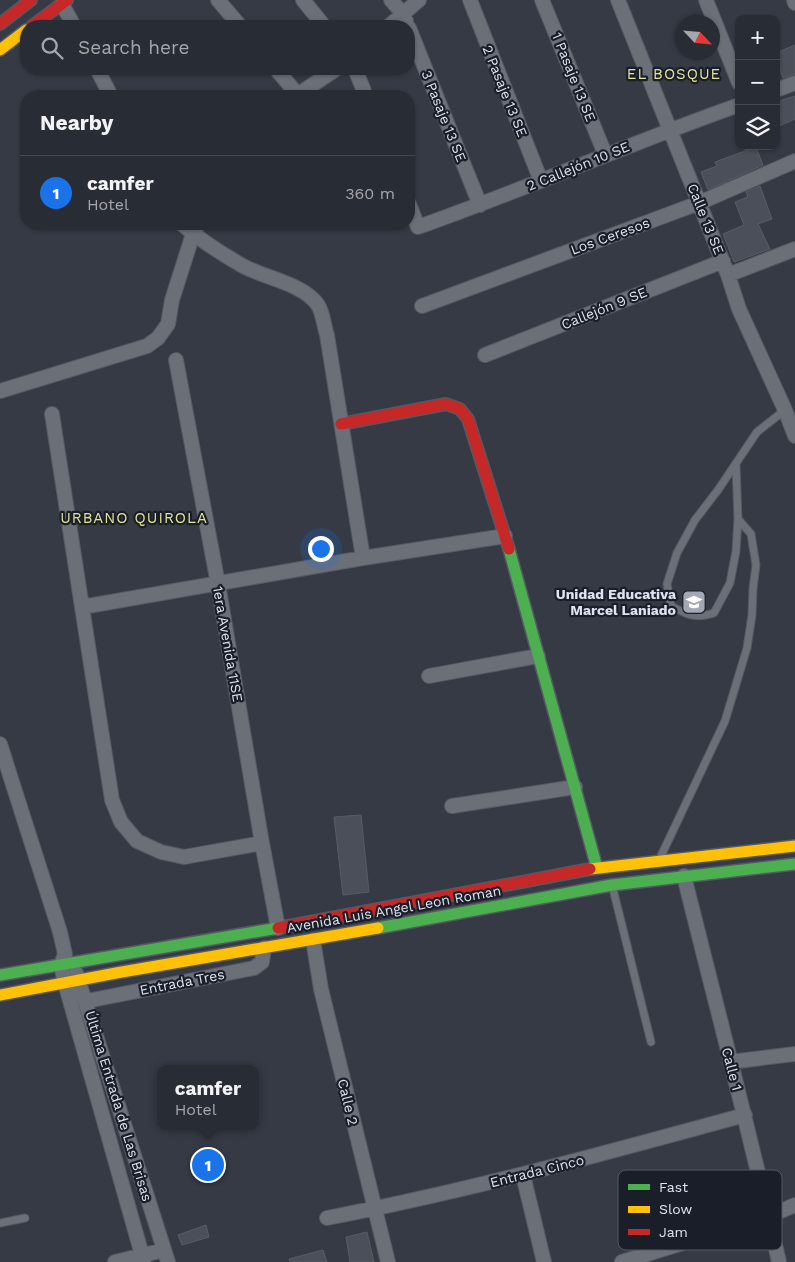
<!DOCTYPE html>
<html lang="en">
<head>
<meta charset="utf-8">
<style>
  body { margin:0; font-family:"Work Sans",sans-serif; background:#343840; color:#f1f3f6 }
  .controls { position:absolute; right:15px; top:15px; display:grid; overflow:hidden; border-radius:10px; box-shadow:0 1px 4px #0004 }
  .controls button { width:45px; height:45px; display:grid; place-items:center; padding:0; border:0; border-bottom:1px solid #44484f; background:#282c34; color:#f1f3f6; font:25px sans-serif }
  .compass { position:absolute; left:675px; top:15px; width:45px; height:45px; border-radius:50%; background:#282c34; box-shadow:0 1px 4px #0004; rotate:116deg }
  .you { position:absolute; left:320px; top:548px; width:18px; height:18px; margin:-12px; border:4px solid #fff; border-radius:50%; background:#1a73e8; box-shadow:0 0 0 8px #1a73e833 }
  .badge { display:grid; place-items:center; width:32px; height:32px; border-radius:50%; background:#1a73e8; color:#fff; font-size:16px; font-weight:700 }
  .pin { position:absolute; translate:-50% -50%; border:2px solid #fff; box-shadow:0 1px 5px #0006 }
  .popup { position:absolute; left:157px; top:1065px; width:102px; height:65px; box-sizing:border-box; display:grid; place-content:center; border-radius:10px; background:#282c34; filter:drop-shadow(0 1px 4px #0005); font-size:16px; white-space:nowrap; color:#a5a7ac }
  .popup b { font-size:19px; color:#f1f3f6 }
  .popup::after { content:''; position:absolute; left:50%; top:100%; margin-left:-10px; border:10px solid transparent; border-top-color:#282c34 }
  .list { margin:0; padding:0; list-style:none }
  h2 { display:flex; justify-content:space-between; align-items:center; height:65px; margin:0; padding:0 20px; font-size:21px }
  h2 small { font-size:16px; font-weight:400; color:#a5a7ac }
  .list li { display:grid; grid-template-columns:32px 1fr auto; gap:15px; align-items:center; box-sizing:border-box; height:75px; padding:0 20px; border-top:1px solid #44484f }
  .list b { display:block; font-size:19px; white-space:nowrap }
  .list p { margin:0; font-size:16px; white-space:nowrap; color:#a5a7ac }
  .list em { font-size:16px; font-style:normal; color:#a5a7ac }
  .icon { flex:none; width:28px; height:28px; fill:none; stroke:currentColor; stroke-width:2; stroke-linecap:round; stroke-linejoin:round }
  .map { position:relative; flex:none; width:795px; height:1262px; overflow:hidden }
  .search { position:absolute; background:#282c34; box-shadow:0 1px 4px #0004; left:20px; top:20px; width:395px; height:55px; display:flex; align-items:center; gap:12px; box-sizing:border-box; padding:0 18px; border-radius:20px; color:#a5a7ac; font-size:19px }
  .panel { position:absolute; background:#282c34; box-shadow:0 1px 4px #0004; left:20px; top:90px; width:395px; height:140px; border-radius:20px }
  .map>svg:first-child { display:block }
</style>
</head>
<body>
<div class="map">
<svg width="795" height="1262" viewBox="0 0 795 1262">
  <rect width="100%" height="100%" fill="#353a45"/>
  <path fill="#4b4f59" stroke="#585c65" d="M795,45V74L783,78L776,60V53Z
    M795,96V119L779,126L776,119V102Z
    M756,147L763,165L708,190L701,172L717,166L715,162Z
    M760,186L772,219L758,224L770,249L734,262L723,234L744,225L735,202L748,197L746,192Z
    M361,815L369,892L343,895L334,817Z
    M206,1225L209,1237L182,1245L178,1235Z
    M367,1232L374,1262H350L346,1237Z
    M323,1250L327,1262H290L289,1259Z"/>
  <g fill="none" stroke-linecap="round" stroke-linejoin="round">
    <g stroke="#545963" stroke-width="9">
      <path id="lane" d="M738,519L736,551L730,583L714,613C695,619 688,615 671,606L667,584L677,553L695,520L718,490L757,432L785,410
        M660,858L725,721L747,648L752,615L753,589L756,565L751,534L738,519L736,465
        M612,885L651,1042
        M0,1223L25,1218"/>
    </g>
    <g stroke="#545963" stroke-width="16">
      <path id="street" d="M218,0L240,26
        M303,0L324,26
        M391,0L403,14L406,21
        M470,0L541,181
        M542,0L605,154
        M618,0L728,275L739,309L785,410L795,436
        M706,0L739,83
        M794,0L795,3
        M62,4L74,26
        M389,26L419,0
        M409,28L480,205
        M97,69L111,96
        M276,69L298,95
        M355,69L366,96
        M776,90L795,83
        M296,96L336,69
        M409,204L418,227C526,189 631,143 739,105
        M182,224C200,240 222,254 243,266C265,278 304,284 318,305C323,313 324,326 327,335L363,558
        M728,275L795,249
        M422,306L699,203L795,161
        M485,355L723,261
        M176,360L218,584L262,843L278,928
        M0,391L147,346L158,338L168,324L172,300L193,234L198,224
        M52,414L112,800L121,822L137,841L161,852L184,857L262,843
        M82,607L363,558L505,536
        M429,676L538,656
        M0,744L60,932L65,954L61,965L65,983L144,1262
        M452,806L575,787
        M684,876C716,1005 750,1133 779,1262
        M313,940L321,989L388,1262
        M76,973L168,1262
        M87,1001L254,968L262,962L264,948
        M730,1062L795,1054
        M523,1175L544,1262
        M327,1218C468,1191 606,1153 745,1115
        M115,1262L164,1250
        M622,1262L769,1216L795,1205"/>
    </g>
    <g stroke="#545963" stroke-width="14">
      <path id="fast" d="M509,549L597,868
        M378,928L612,885L795,864
        M0,975L278,928"/>
    </g>
    <g stroke="#545963" stroke-width="14">
      <path id="slow" d="M0,50L26,30
        M590,869L795,846
        M0,995L116,973L378,928"/>
    </g>
    <g stroke="#545963" stroke-width="14">
      <path id="jam" d="M0,24L31,0
        M32,26L67,0
        M341,424L446,404L460,409L468,419L509,549
        M278,928L590,869"/>
    </g>
    <use href="#lane" stroke="#6b6f77" stroke-width="7"/>
    <use href="#street" stroke="#6b6f77" stroke-width="14"/>
    <use href="#fast" stroke="#4caf50" stroke-width="11"/>
    <use href="#slow" stroke="#ffc107" stroke-width="11"/>
    <use href="#jam" stroke="#c62828" stroke-width="11"/>
  </g>
  <defs>
    <g id="school-square" transform="scale(1.25)"><rect x="-9" y="-9" width="18" height="18" rx="4" fill="#a3a8b5" stroke="#1a1e28"/><path d="M0-5L7-2L0 1L-7-2ZM-4 1L0 2.5L4 1V4Q0 6-4 4Z" fill="#fff"/></g>
  </defs>
  <g fill-rule="evenodd">
    <use href="#school-square" x="694" y="602"/>
  </g>
  <g text-anchor="middle" stroke-width="4.5" stroke-linejoin="round" paint-order="stroke">
    <g font-size="14" fill="#dee3f1" stroke="#1a1e28">
      <text transform="translate(574 77) rotate(68)" y="5">1 Pasaje 13 SE</text>
      <text transform="translate(505 91) rotate(68)" y="5">2 Pasaje 13 SE</text>
      <text transform="translate(444 116) rotate(68)" y="5">3 Pasaje 13 SE</text>
      <text transform="translate(578 166) rotate(-22)" y="5">2 Callejón 10 SE</text>
      <text transform="translate(706 219) rotate(68)" y="5">Calle 13 SE</text>
      <text transform="translate(610 236) rotate(-20)" y="5">Los Ceresos</text>
      <text transform="translate(604 308) rotate(-22)" y="5">Callejón 9 SE</text>
      <text transform="translate(228 644) rotate(80)" y="5">1era Avenida 11SE</text>
      <text transform="translate(394 909) rotate(-10)" y="5">Avenida Luis Angel Leon Roman</text>
      <text transform="translate(182 982) rotate(-11)" y="5">Entrada Tres</text>
      <text transform="translate(732 1069) rotate(75)" y="5">Calle 1</text>
      <text transform="translate(348 1102) rotate(76)" y="5">Calle 2</text>
      <text transform="translate(119 1106) rotate(73)" y="5">Última Entrada de Las Brisas</text>
      <text transform="translate(537 1171) rotate(-14)" y="5">Entrada Cinco</text>
    </g>
    <g font-size="14" font-weight="bold" fill="#dee3f1" stroke="#1a1e28" text-anchor="end">
      <text x="676" y="599">Unidad Educativa<tspan x="676" dy="16">Marcel Laniado</tspan></text>
    </g>
    <g font-size="15" letter-spacing="1" fill="#e2e495" stroke="#1a1e28">
      <text x="674" y="79">EL BOSQUE</text>
      <text x="134" y="523">URBANO QUIROLA</text>
    </g>
  </g>
  <rect x="618" y="1170" width="164" height="80" rx="8" fill="#1a1e28" stroke="#555964" stroke-width="1"/>
  <rect x="628" y="1184" width="22" height="6" fill="#4caf50"/>
  <rect x="628" y="1206" width="22" height="7" fill="#ffc107"/>
  <rect x="628" y="1229" width="22" height="6" fill="#c62828"/>
  <g font-size="14" fill="#dee3f1">
    <text x="659" y="1192">Fast</text>
    <text x="659" y="1214">Slow</text>
    <text x="659" y="1237">Jam</text>
  </g>
</svg>
<div class="controls">
<button>+</button>
<button>−</button>
<button><svg class="icon" aria-label="layers" viewBox="0 0 24 24"><path d="M12 4l9 5-9 5-9-5zM3 14l9 5 9-5"/></svg></button>
</div>
<svg class="compass" viewBox="-18 -18 36 36"><path d="M0-13l5 13h-10z" fill="#e53935"/><path d="M0 13l5-13h-10z" fill="#a5a7ac"/></svg>
<div class="you"></div>
<div class="pin badge" style="left:208px;top:1165px">1</div>
<div class="popup"><b>camfer</b>Hotel</div>
<div class="search"><svg class="icon" aria-label="search" viewBox="0 0 24 24"><circle cx="10" cy="10" r="6"/><path d="M15 15l6 6"/></svg>Search here</div>
<section class="panel">
<h2>Nearby<small></small></h2>
<ul class="list">
<li><span class="badge">1</span><div><b>camfer</b><p>Hotel</p></div><em>360 m</em></li>
</ul>
</section>
</div>
</body>
</html>
